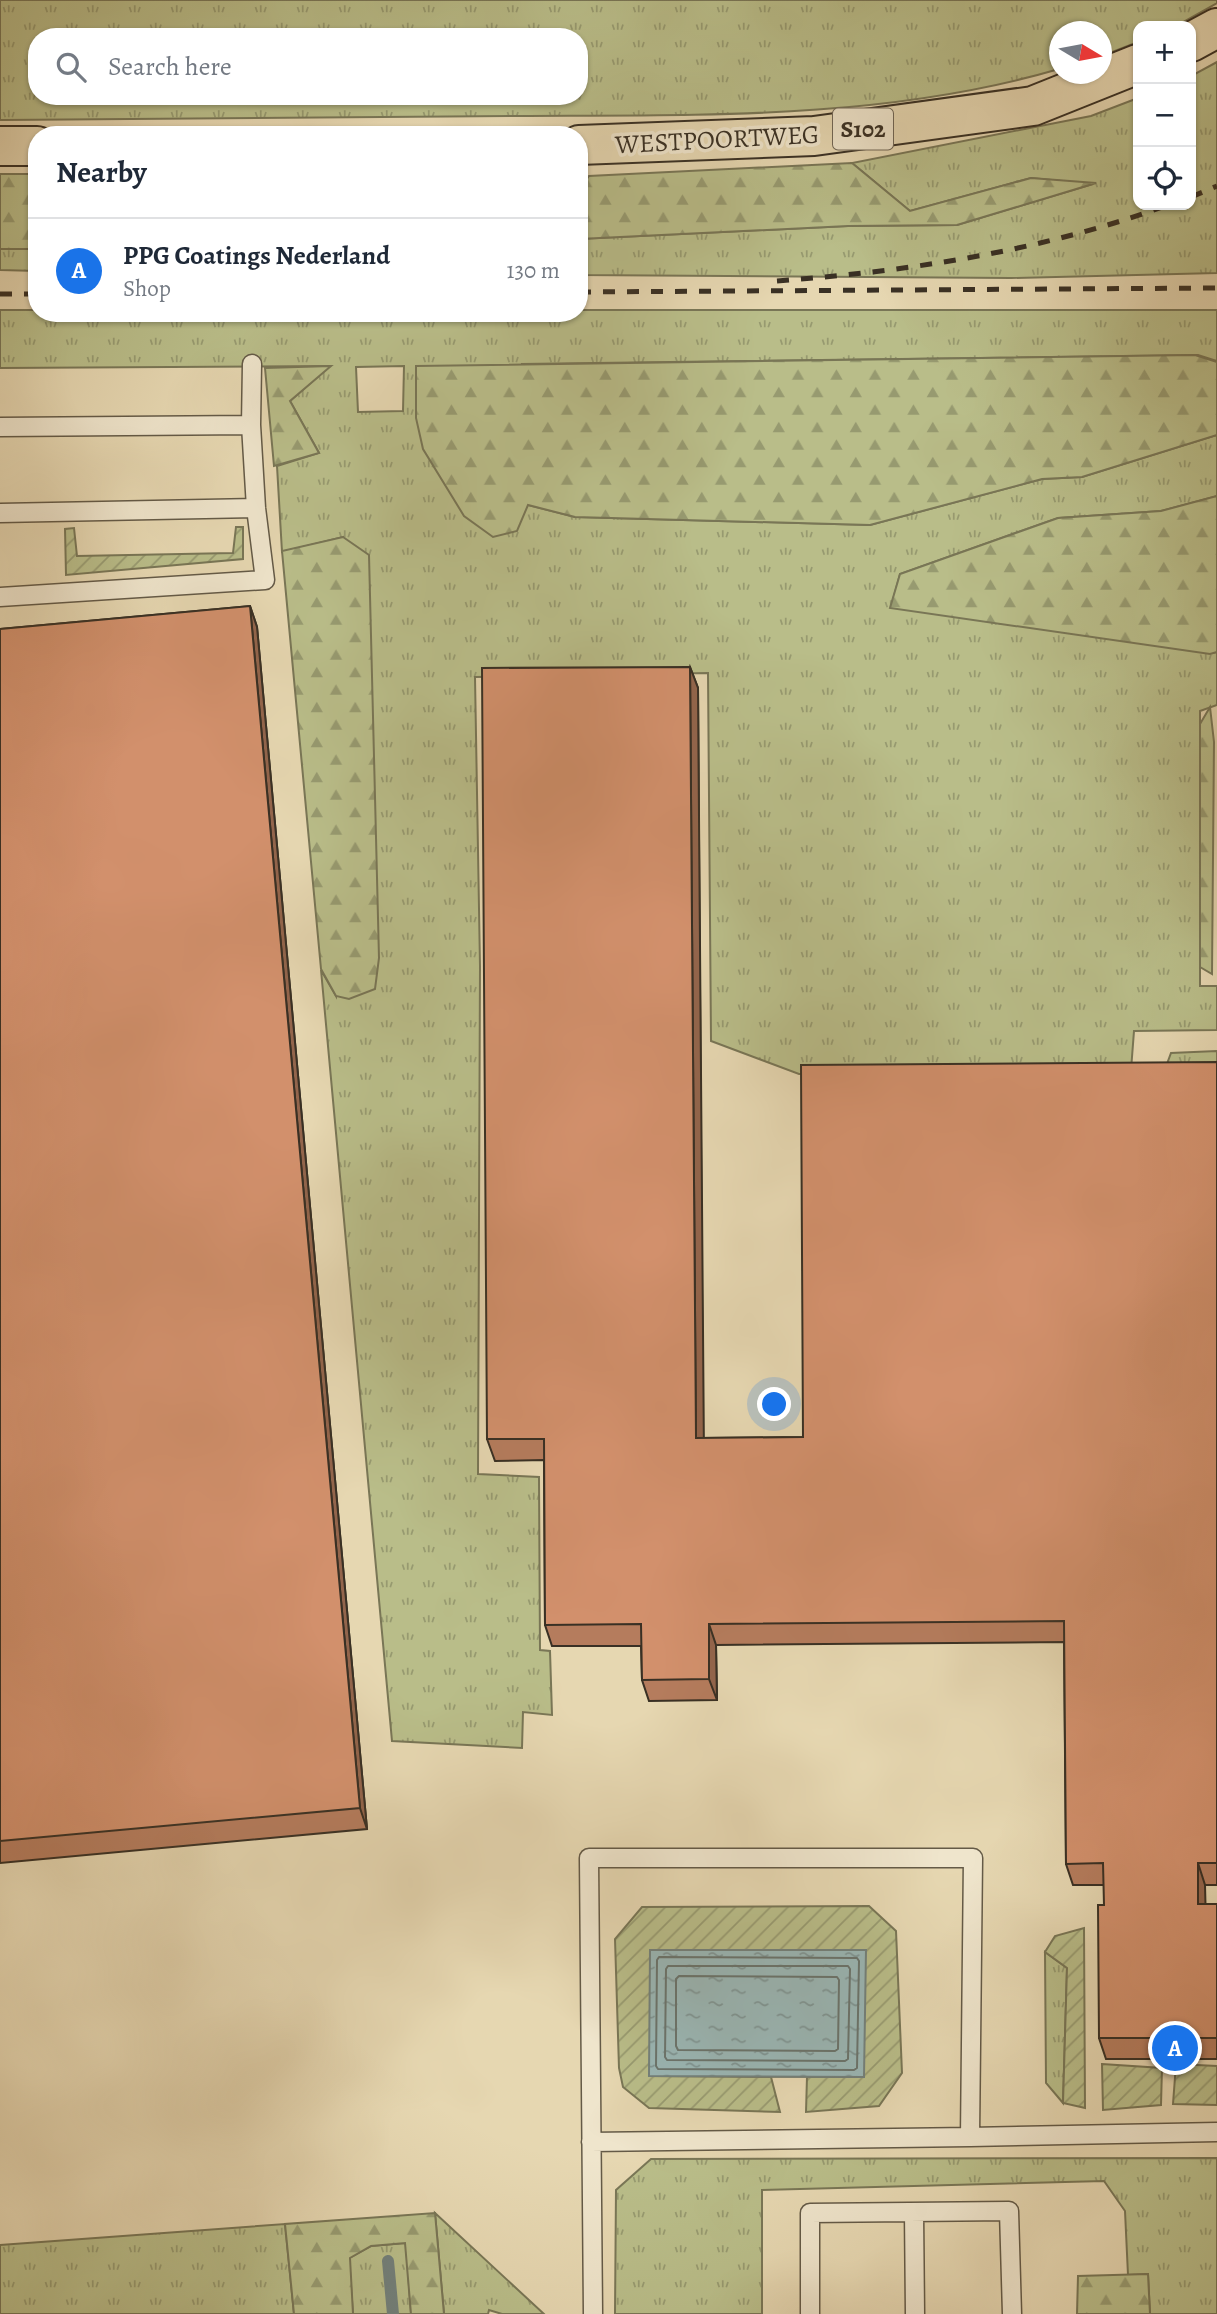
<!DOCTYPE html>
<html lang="en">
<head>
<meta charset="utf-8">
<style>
  body { margin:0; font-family:Alegreya,serif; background:#f6f6f7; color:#1f2937 }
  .controls { position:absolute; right:21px; top:21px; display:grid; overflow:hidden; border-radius:14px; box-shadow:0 2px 5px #0004 }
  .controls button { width:63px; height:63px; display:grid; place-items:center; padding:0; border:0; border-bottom:2px solid #e0e1e3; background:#fff; color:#1f2937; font:35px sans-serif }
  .compass { position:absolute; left:1049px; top:21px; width:63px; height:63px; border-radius:50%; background:#fff; box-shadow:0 2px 5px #0004; rotate:100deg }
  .you { position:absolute; left:775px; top:1405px; width:24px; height:24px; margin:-18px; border:5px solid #fff; border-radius:50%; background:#1a73e8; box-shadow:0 0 0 10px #1a73e833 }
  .badge { display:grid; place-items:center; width:46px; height:46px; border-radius:50%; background:#1a73e8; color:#fff; font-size:23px; font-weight:700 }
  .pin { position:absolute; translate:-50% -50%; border:4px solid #fff; box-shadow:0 2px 7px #0006 }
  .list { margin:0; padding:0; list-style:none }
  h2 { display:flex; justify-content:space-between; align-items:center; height:91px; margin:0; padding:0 28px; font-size:30px }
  h2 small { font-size:23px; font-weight:400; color:#747a83 }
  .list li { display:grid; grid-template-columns:46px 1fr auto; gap:21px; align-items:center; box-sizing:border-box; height:105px; padding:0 28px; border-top:2px solid #e0e1e3 }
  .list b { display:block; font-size:26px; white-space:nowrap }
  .list p { margin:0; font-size:23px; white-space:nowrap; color:#747a83 }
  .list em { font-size:23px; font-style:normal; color:#747a83 }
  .icon { flex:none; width:38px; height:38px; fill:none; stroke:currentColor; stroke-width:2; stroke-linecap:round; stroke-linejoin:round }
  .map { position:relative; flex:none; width:1217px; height:2314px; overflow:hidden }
  .search { position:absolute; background:#fff; box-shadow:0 2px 5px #0004; left:28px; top:28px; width:560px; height:77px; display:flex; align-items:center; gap:18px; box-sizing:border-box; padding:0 24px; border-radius:28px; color:#747a83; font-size:26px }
  .panel { position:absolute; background:#fff; box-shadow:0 2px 5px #0004; left:28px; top:126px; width:560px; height:196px; border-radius:28px }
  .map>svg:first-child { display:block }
</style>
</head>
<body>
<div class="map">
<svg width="1217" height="2314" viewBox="0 0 1217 2314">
  <defs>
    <pattern id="grass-tufts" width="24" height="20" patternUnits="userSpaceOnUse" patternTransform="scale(1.75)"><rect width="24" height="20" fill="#b9bd89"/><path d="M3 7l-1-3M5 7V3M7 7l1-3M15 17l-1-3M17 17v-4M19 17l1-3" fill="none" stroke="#979a70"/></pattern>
    <pattern id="forest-firs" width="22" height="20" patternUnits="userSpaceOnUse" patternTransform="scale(1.75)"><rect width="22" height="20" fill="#b9bd89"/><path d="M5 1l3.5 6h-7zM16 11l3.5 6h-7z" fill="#979a70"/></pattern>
    <pattern id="garden-furrows" width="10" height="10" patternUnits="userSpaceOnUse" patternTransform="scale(1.75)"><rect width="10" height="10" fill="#b9bd89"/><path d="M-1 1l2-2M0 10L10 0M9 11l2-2" fill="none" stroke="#979a70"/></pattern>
    <pattern id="water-ripples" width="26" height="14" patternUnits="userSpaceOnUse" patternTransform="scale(1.75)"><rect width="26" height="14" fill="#9ab7b6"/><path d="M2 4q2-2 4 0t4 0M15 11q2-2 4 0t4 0" fill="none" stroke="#7f9594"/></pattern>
  </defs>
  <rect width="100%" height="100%" fill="#e6d7b1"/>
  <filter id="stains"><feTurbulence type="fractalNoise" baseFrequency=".00286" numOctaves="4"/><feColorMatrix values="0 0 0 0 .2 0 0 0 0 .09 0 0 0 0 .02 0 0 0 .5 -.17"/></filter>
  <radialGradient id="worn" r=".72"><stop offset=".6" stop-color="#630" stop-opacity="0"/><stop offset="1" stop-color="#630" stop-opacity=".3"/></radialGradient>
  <path fill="url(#grass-tufts)" stroke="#797656" stroke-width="2" fill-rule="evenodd" d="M0,0H1217V3L1176,26H1138V42L1102,56V32H1060L1059,69C885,120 699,115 518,116C346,117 173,119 0,120ZM37,37H579V96H37Z
    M1217,62V273L1011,278L579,275V239L848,226L957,225L1093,184L1031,178L910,211L852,163L1091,116L1138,98V205H1191V76Z
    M0,249H37V271L0,270Z
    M0,310H37V313H579V310H1217V361L1198,355L522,364L528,505L575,517L870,525L1042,479L1082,477L1217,435V496L1161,511L1058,518L900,574L891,607L1212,653L1217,652V705L1200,711V986H1217V1030L1134,1031L1131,1070L799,1074L711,1041L708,673L475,677L480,966L478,1474L539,1477L540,1650L550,1651L552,1715L523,1712L522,1748L392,1741L321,970L336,996L343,537L282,552L277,466L319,453L290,401L330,366L0,368ZM404,366L403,411L358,412L356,367Z
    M1217,1051V1071L1164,1072L1171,1053Z
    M1045,1952L1067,1968L1063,2103L1046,2083Z
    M1217,2158V2314H1150L1148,2274L1128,2275L1125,2211L1104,2181L762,2190V2314H615L616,2190L651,2159Z
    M435,2213L544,2314H502L489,2310L488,2314H444Z
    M285,2224L294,2314H0V2245Z
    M406,2243L411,2314H353L349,2258L371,2246Z"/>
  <path fill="url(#forest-firs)" stroke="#797656" stroke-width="2" d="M852,163L910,211L1031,178L1096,183L957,225L848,226L579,239V190L589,176Z
    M0,174H37V249H0Z
    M1195,355L1217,362V435L1082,477L1042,479L870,525L575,517L528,505L517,531L493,537L464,516L423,449L416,418V366Z
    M331,366L290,401L319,453L274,466L265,368Z
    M1217,496V652L1210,654L890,608L900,574L1058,518L1161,511Z
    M343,537L369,555L379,958L375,989L349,999L336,996L321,969L282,551Z
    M1210,707L1214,742L1212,974L1200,967V724Z
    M435,2213L444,2314H411L405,2243L371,2246L350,2258L353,2314H294L285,2224Z
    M1148,2274L1150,2314H1077L1078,2276Z"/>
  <path fill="url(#garden-furrows)" stroke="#797656" stroke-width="2" d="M236,527H243V559L66,575L65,529L74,528L77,556L233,553Z
    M869,1906L896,1931L902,2073L879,2106L806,2112L807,2077H864L649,2076L771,2077L780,2112L649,2108L623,2087L619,2068L615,1939L642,1907Z
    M1084,1928L1085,2108L1063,2103L1067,1968L1045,1952L1055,1936Z
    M1102,2064L1162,2068L1161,2105L1103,2110Z
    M1176,2064L1217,2066V2105L1173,2104Z"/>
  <path fill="url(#water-ripples)" stroke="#73817c" stroke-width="2" d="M650,1950H866L864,2077L649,2076Z"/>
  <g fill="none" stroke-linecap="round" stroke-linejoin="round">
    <path stroke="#6a746d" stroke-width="2" d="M659,1957L857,1958L859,1961L857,2068L854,2070L658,2069L656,2066L657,1960Z
      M668,1966H848L850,1969L848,2059L845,2061L667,2060L665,2057L666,1969Z
      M679,1976L837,1977L839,1980L838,2049L835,2051L678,2050L676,2046V1979Z"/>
    <path stroke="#73817c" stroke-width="12" d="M388,2261L393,2314"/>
    <g stroke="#645a47" stroke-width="21">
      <path id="service" d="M0,427L251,425L252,364
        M0,513L256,508
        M0,597L265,580L256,508L251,425
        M970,2137L1217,2132
        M591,2142L970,2137L973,1858H589L593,2314
        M914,2212L915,2314
        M810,2314V2213L1009,2211L1012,2314"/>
    </g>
    <g stroke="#393024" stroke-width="42">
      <path id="primary" d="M1191,42L1217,28
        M579,145L814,136L1033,106L1138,64
        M0,146H37"/>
    </g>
    <use href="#service" stroke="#efe5cc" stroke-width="18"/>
    <use href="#primary" stroke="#e6d7b1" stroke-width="38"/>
    <path stroke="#393024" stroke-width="5" stroke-dasharray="12 12" stroke-linecap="butt" d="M1191,197L1217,186
      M777,281C911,271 1042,251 1168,205
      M579,292L1217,288
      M0,294H37"/>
  </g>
  <path fill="#b57c5d" stroke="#393024" stroke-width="2" d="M250,606L257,627L367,1829L0,1863V629Z
    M690,667L698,688L703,1438L803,1437L1217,1062V1885H1205V1904H1217V2059H1106L1099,2038L1104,1905V1885H1073L1066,1864L1064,1642L716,1645L717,1700L649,1701L642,1680L641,1646H552L545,1625L544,1460L495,1461L487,1439Z"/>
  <path fill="#93654c" stroke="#393024" stroke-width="2" d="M250,606L257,627L367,1829L360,1808Z
    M690,667L698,688L704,1459L696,1438Z
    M709,1624L716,1645L717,1700L709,1679Z
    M1198,1863L1205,1885L1206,1925L1198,1904Z"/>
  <path fill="#d2906c" stroke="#393024" stroke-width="2" d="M250,606L360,1808L0,1841V629Z
    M690,667L696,1438L803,1437L801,1065L1217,1062V1863H1198V1904H1217V2038H1099L1098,1905H1104L1103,1863L1066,1864L1064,1621L709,1624V1679L642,1680L641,1624L545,1625L544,1439H487L482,668Z"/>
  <g text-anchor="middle" stroke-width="7" stroke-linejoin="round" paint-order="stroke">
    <rect fill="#efe5cc" stroke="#706656" stroke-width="2" x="833" y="108.5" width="60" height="41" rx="5"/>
    <g font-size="24" font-weight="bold" fill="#393024">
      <text x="863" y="137">S102</text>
    </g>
    <g font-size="26" fill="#393024" stroke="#efe5cc">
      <text transform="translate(717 139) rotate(-3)" y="9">WESTPOORTWEG</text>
    </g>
  </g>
  <rect width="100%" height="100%" filter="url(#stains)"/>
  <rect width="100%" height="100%" fill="url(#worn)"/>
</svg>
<div class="controls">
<button>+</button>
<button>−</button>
<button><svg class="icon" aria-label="locate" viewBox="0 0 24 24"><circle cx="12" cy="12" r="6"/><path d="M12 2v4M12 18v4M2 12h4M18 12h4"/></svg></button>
</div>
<svg class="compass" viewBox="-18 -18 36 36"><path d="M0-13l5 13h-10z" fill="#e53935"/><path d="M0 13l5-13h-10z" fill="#747a83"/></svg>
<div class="you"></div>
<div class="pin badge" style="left:1175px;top:2048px">A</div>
<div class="search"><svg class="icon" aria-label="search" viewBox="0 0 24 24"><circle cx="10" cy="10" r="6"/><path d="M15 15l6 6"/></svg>Search here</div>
<section class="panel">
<h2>Nearby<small></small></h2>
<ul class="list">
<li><span class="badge">A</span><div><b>PPG Coatings Nederland</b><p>Shop</p></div><em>130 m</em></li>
</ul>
</section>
</div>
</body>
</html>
